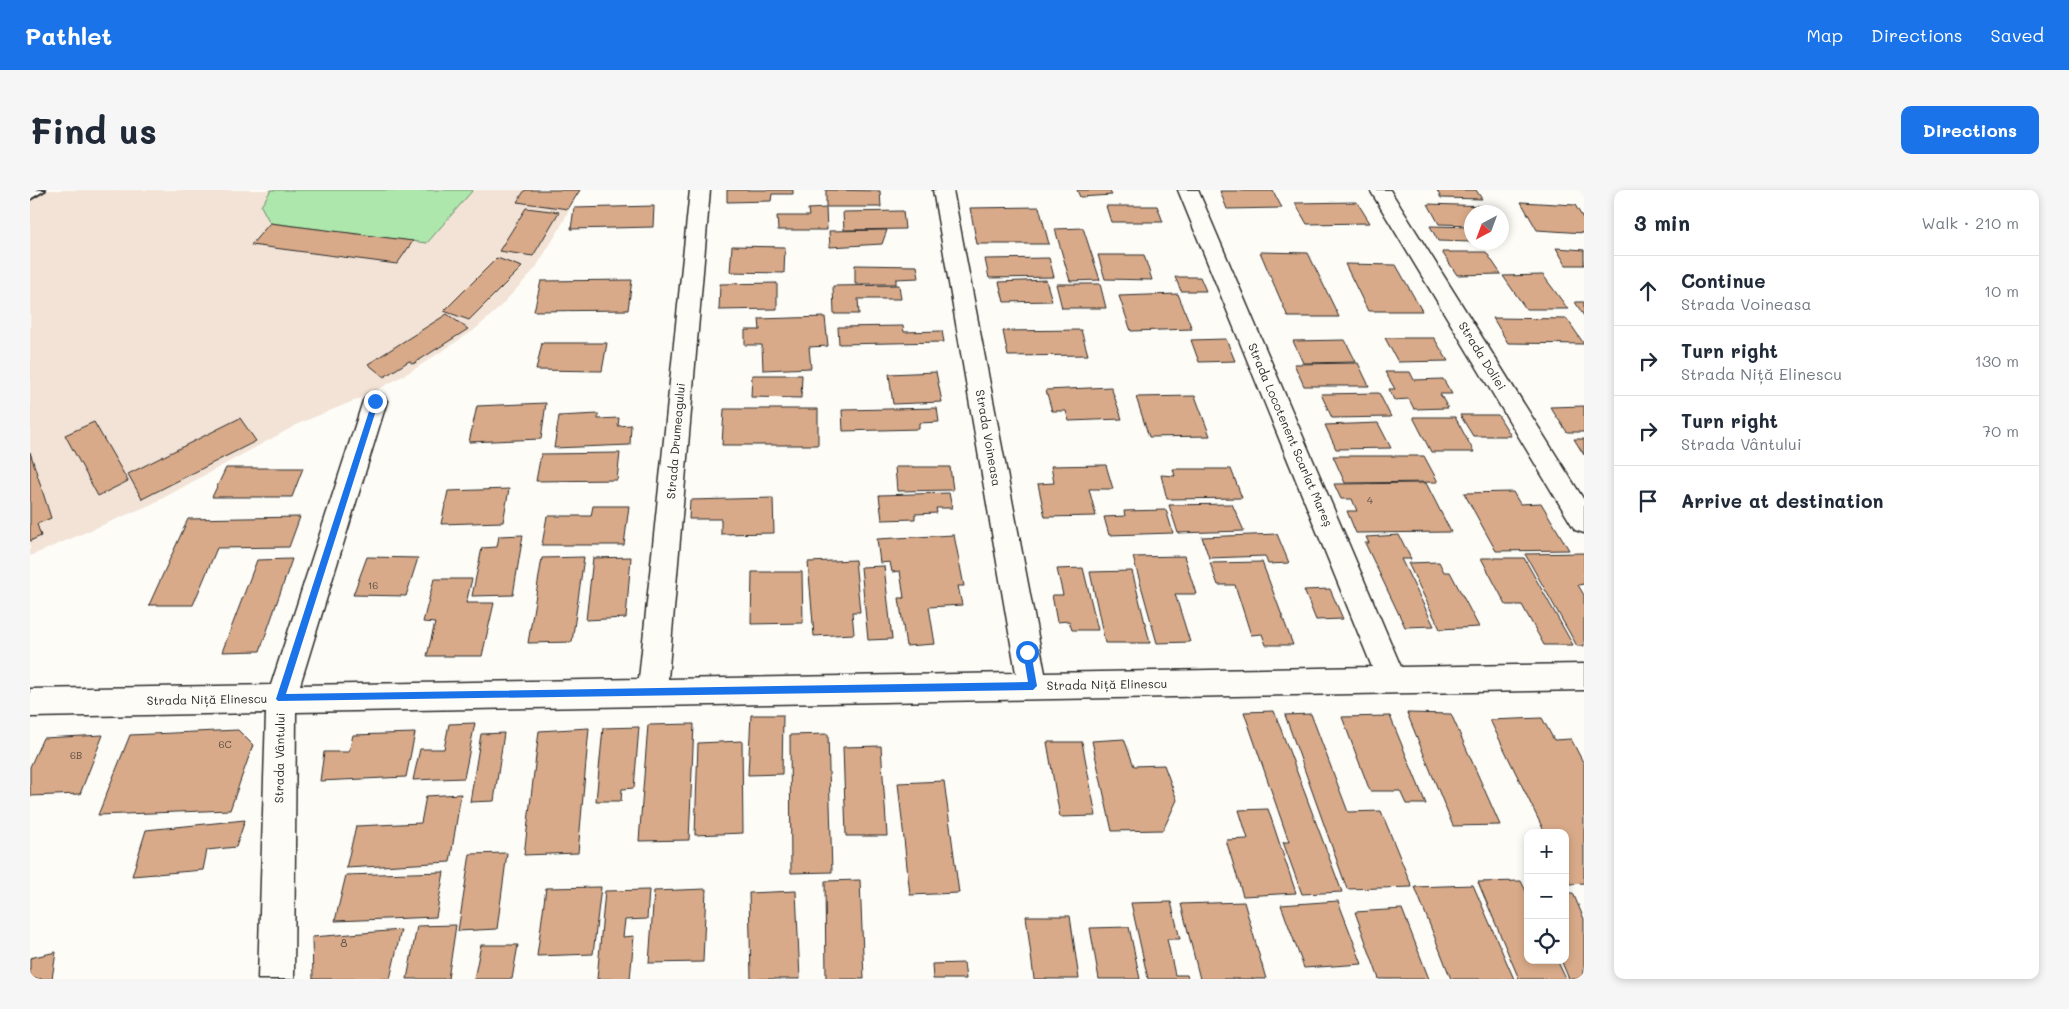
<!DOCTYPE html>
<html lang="en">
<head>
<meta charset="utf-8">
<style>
  body { margin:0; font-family:Mali,sans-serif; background:#f6f6f7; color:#1f2937 }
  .controls { position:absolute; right:15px; bottom:15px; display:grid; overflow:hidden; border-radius:10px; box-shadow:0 2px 8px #0003 }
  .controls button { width:45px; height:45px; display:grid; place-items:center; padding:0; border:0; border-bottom:1px solid #e0e1e3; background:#fff; color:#1f2937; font:25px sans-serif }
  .compass { position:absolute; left:1434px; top:15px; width:45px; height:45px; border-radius:50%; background:#fff; box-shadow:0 2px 8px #0003; rotate:221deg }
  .stop { position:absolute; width:15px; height:15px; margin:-11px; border:4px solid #1a73e8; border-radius:50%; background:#fff }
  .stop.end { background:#1a73e8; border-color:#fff; box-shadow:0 1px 5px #0008 }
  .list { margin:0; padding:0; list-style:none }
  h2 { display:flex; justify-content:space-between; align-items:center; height:65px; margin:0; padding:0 20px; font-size:21px }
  h2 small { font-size:16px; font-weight:400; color:#747a83 }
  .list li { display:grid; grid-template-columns:32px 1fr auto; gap:15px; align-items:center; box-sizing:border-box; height:70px; padding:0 20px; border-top:1px solid #e0e1e3 }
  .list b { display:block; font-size:19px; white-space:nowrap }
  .list p { margin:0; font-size:16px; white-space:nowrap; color:#747a83 }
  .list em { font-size:16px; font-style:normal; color:#747a83 }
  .icon { flex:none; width:28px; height:28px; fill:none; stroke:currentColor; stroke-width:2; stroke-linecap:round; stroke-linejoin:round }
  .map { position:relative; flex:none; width:1554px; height:789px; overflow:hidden; border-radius:10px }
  header { display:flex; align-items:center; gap:30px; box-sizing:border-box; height:70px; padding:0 25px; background:#1a73e8; color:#fff }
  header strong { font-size:24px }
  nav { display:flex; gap:28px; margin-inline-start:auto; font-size:18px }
  .intro { display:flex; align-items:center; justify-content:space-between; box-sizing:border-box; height:120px; padding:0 30px }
  h1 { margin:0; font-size:35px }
  .button { padding:12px 22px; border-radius:10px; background:#1a73e8; color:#fff; font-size:18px; font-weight:700 }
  main { display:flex; gap:30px; padding:0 30px }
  aside { flex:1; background:#fff; border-radius:10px; box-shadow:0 2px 8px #0003 }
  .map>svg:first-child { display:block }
</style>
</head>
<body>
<header>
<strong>Pathlet</strong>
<nav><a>Map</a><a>Directions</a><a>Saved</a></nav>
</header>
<div class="intro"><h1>Find us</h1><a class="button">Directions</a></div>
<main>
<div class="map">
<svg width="1554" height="789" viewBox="0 0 1554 789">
  <rect width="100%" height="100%" fill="#fdfcf7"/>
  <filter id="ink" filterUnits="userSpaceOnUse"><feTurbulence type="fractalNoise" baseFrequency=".02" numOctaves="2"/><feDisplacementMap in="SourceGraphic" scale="10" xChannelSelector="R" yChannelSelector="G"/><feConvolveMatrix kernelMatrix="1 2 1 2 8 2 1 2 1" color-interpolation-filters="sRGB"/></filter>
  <g filter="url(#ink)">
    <path fill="#f2e3d6" d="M0,0H241L231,16L397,53L443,0H549L530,38L505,79L466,121L443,141L383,180L338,205L270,233L122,314L0,366Z"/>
    <path fill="#ade7ab" stroke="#6c896b" d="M241,0H443L397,53L240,33L231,16Z"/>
    <path fill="#d8aa89" stroke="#2b2b2b" d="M495,0H550L538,19L487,12Z
      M697,0H763V4H742L741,11L697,12Z
      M796,0L850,1L851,17H796Z
      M1047,0H1079L1082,5L1050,7Z
      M1407,0H1446L1452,9L1411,8Z
      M1190,1H1243L1252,18L1197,19Z
      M1327,12L1340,33L1277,34L1265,13Z
      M1491,12L1545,15L1554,30V43L1507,40Z
      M1398,14L1458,16L1462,22H1442V35L1409,34Z
      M624,16L623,37L541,39L544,18Z
      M1076,16H1127L1133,32H1081Z
      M1009,17L1019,54H947L940,18Z
      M496,18L529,22L503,66L469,61Z
      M796,18L797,40H748L747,26H779L778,19Z
      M873,21L875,39L814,40L813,22Z
      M240,33L383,51L367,74L221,55Z
      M1400,36L1442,37V52L1408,51Z
      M1053,38L1070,90L1040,91L1025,39Z
      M857,40L852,54L800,57L799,41Z
      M702,56L755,57L754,83L700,82Z
      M1526,58L1554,60V75H1536Z
      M1230,62L1278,63L1309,127H1258Z
      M1412,62H1456L1471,84L1427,85Z
      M1068,65H1114L1122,90L1075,89Z
      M467,68L492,77L439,130L414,121Z
      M1019,68L1024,87L959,88L955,69Z
      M1315,74L1366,75L1392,121H1338Z
      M825,75L887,76L889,88L866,89V94H825Z
      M1513,85L1538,119H1496L1473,86Z
      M1145,87H1170L1176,101H1151Z
      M602,90L598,120L504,121L511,91Z
      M1016,90L1022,111L974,112L969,92Z
      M747,93V119L689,120L690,94Z
      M1026,94H1070L1076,118H1032Z
      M869,95L871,109H828L829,124H804L803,96Z
      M1148,104L1162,139L1101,141L1089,106Z
      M1545,112H1554V126Z
      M417,124L438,139L383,174L379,171L354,187L338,174Z
      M795,127L798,156L779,157L781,178L733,180L732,155H715V140H730L729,129Z
      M1463,128L1537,129L1554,154L1478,153Z
      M873,136L874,142L912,141L914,152L809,154L808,137Z
      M1051,140L1058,165L978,166L973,141Z
      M1355,148H1404L1418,171L1368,172Z
      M1196,149L1205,171L1169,172L1161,150Z
      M1315,150L1326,172L1273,173L1263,151Z
      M512,153H577L572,181L506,180Z
      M1328,173L1339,196H1274L1264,174Z
      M906,182L912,212L863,214L859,184Z
      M1355,182H1380L1384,190L1413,189L1422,204H1410L1418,218L1384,219L1379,209L1364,210L1359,199H1365Z
      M722,185H772L771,208L721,207Z
      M1081,197L1092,229L1039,231L1036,221H1022L1016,200Z
      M1349,203L1361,227L1302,228L1291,204Z
      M1165,206L1180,246L1119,247L1106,207Z
      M516,213L511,249L439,252L447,216Z
      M1554,216V242H1537L1520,217Z
      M907,218L909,232L889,233V239L813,241L812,220Z
      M694,219H788V255H692Z
      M568,224V229L589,228L588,236L601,235L600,255L524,258L529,226Z
      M1430,225H1468L1481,246H1443Z
      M1383,227H1425L1444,262H1401Z
      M210,228L226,251L112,309L98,284Z
      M64,232L98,291L68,306L35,245Z
      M1348,233L1361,258L1306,259L1295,235Z
      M1544,249H1554V265Z
      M0,262L21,328L7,334L11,346L0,351Z
      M590,263L587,290L506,291L511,264Z
      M1303,266H1394L1408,292L1315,293Z
      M1076,275L1083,299H1059L1066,326L1015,327L1008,294L1024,293L1021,276Z
      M865,277H920L923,300L867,301Z
      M196,278H273L262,307H182Z
      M1143,279H1201L1212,308L1137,309L1131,285L1145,286Z
      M1396,293L1421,342L1326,343L1317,321H1327L1322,309H1311L1304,294Z
      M479,299L473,332L411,334L418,301Z
      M1483,302L1490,314L1511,313L1539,360L1466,361L1434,303Z
      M919,303L922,318H906L907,323L885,324V329L852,330L849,305Z
      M743,308L744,343L691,344V329H659L660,310Z
      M1202,314L1214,341L1148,343L1139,315Z
      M563,316H599L594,355H512L517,326H561Z
      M1136,320L1143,343L1079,345L1074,327L1095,326L1094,321Z
      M270,327L259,357L187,358L163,415H119L158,329Z
      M1247,344L1259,373L1238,374L1235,366L1179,368L1172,347Z
      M493,345L483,405L442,406L452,358L467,357L469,346Z
      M924,345L934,396H928L932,415L899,417L905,454L876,456L869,408H874L870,381L862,382L860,372L850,373L847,349Z
      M1369,345L1381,369H1371L1404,436L1375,437L1335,353H1339L1336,347Z
      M1554,363V394L1548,395L1554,405V456H1547L1495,364Z
      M1154,366L1166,404H1145L1160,452L1127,453L1103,367Z
      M337,367L388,368L376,406L323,405Z
      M554,367L542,452L498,453L512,368Z
      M601,367L596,428L556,430L563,368Z
      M1451,368H1494L1543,455H1514L1492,415H1476Z
      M262,369L230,461L192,462L227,370Z
      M825,370L830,422H822L824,444L784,446L778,372Z
      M1232,372L1263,455H1236L1232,444L1221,445L1205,395H1188L1180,373Z
      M1409,372L1414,382H1420L1449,437L1410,439L1378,373Z
      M854,376L862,449L838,450L831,377Z
      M1053,378L1068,440H1042L1039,431L1027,432L1022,405H1033L1027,379Z
      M1102,381L1120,453H1075L1060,382Z
      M722,382H772L773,433L721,434Z
      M404,389H442L436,413H464L452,466H397L405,433L393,432Z
      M1300,399L1313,429L1286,430L1274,400Z
      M1244,521L1312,702L1272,704L1253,652H1259L1214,522Z
      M1377,523L1421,524L1470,635L1423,636Z
      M1281,524L1318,622L1351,621L1382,697L1317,699L1255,525Z
      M721,525H753L752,584L718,585Z
      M1360,526L1396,614H1376L1370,601H1340L1312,527Z
      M1512,528L1524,550L1541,549L1554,574V693L1540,694L1535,684V643H1515L1460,530Z
      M445,533L434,588L383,590L390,559H414L419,534Z
      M664,534L659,650L609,651L618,535Z
      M609,537L604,598L592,599L591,611H566L573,538Z
      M559,538L548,663L494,665L509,541Z
      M208,540L223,555L200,620L68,625L100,545Z
      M385,543L376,587L290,591L294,562H319L323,545Z
      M474,543L464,611L440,612L451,544Z
      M798,544L802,682L761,683L760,545Z
      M73,545L50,604L0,606V577L13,548Z
      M1094,549L1104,576L1134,575L1147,610L1133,640L1082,641L1062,551Z
      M712,551L713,643L665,645L668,553Z
      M1017,552H1052L1066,626L1030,627Z
      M851,556L857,646H816L813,557Z
      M914,591L929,703L880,705L868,593Z
      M431,604L420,672L316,678L326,636L391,633L396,606Z
      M1238,619L1266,703L1213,706L1196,650L1218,649L1209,620Z
      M215,630L206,657L177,660L173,680L102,686L116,640Z
      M477,663L467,739L428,741L440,664Z
      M414,682L406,727L305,731L316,685Z
      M830,690L834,789H796L795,691Z
      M1491,691L1498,705V770H1527L1536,789H1489L1448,692Z
      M1443,695L1484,789H1421L1385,697Z
      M571,697L563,764L507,766L516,698Z
      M676,699L673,772L619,773L624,701Z
      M619,700L617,729L595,730L593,747L604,746L600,789H567L575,701Z
      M766,701L770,789H721L719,703Z
      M1535,703H1543L1554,729V789H1539L1531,770H1535Z
      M1308,711L1332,774L1274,778L1251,715Z
      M1141,712L1150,749H1137L1145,785H1157L1158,789H1118L1101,713Z
      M1214,712L1236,789H1170L1151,714Z
      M1372,719L1399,789H1349L1325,722Z
      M996,726H1040L1049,789H1004Z
      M426,735L418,789H377L387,736Z
      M1099,737L1110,789H1069L1060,738Z
      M371,740L360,789H283L282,747Z
      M451,755H488L482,789H444Z
      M26,762L22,789H0V768Z
      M934,773L936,789H903L902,774Z"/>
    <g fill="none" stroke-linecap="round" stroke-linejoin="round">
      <g stroke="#2b2b2b" stroke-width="4">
        <path id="lane" d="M3,0H15L0,9V2Z"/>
      </g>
      <g stroke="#2b2b2b" stroke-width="3">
        <path id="street" d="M660,0H680L638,489L986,483L903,0H923L1015,483L1342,477L1148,0H1168L1371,477L1554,474V500L266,522L264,789H228L236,523L0,527V499L241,495L333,211L337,205L345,202L353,205L357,211L270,495L609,489Z
          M1340,0H1360L1554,310V343L1545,340Z"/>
      </g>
      <use href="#lane" fill="#fdfcf7" fill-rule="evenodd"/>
      <use href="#street" fill="#fdfcf7" fill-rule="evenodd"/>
    </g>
  </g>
  <path fill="#1a73e8" d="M343,209L349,211L256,504L998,492L993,462L997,458L1001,462L1007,496L1003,500L248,511L246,509Z"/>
  <g text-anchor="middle" stroke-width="4" stroke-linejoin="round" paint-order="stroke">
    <g font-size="10" fill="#564b42">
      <text x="1340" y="314">4</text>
      <text x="343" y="399">16</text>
      <text x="195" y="558">6C</text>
      <text x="46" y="569">6B</text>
    </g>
    <g font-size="12" fill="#2b2b2b" stroke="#fdfcf7">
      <text transform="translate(1452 166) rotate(58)" y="4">Strada Doliei</text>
      <text transform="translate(1260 245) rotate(67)" y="4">Strada Locotenent Scarlat Mareș</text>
      <text transform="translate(958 248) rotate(80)" y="4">Strada Voineasa</text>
      <text transform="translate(646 251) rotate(-85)" y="4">Strada Drumeagului</text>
      <text transform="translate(1077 495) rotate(-1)" y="4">Strada Niță Elinescu</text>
      <text transform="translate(177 510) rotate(-1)" y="4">Strada Niță Elinescu</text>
      <text transform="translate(250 568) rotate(-89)" y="4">Strada Vântului</text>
    </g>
    <g font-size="12" fill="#564b42">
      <text x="314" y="757">8</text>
    </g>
  </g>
</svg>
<div class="controls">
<button>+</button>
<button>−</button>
<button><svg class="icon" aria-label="locate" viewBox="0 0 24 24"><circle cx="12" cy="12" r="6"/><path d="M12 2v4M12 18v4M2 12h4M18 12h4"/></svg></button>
</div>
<svg class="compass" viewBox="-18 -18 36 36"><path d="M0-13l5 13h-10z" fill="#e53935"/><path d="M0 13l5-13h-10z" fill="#747a83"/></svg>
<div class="stop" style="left:997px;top:462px"></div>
<div class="stop end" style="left:345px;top:211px"></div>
</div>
<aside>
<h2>3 min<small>Walk · 210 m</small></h2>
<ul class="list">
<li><svg class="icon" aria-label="ahead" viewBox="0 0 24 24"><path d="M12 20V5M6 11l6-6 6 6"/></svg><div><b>Continue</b><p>Strada Voineasa</p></div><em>10 m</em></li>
<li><svg class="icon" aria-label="right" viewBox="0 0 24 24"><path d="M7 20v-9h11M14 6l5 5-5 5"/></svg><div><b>Turn right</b><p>Strada Niță Elinescu</p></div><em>130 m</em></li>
<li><svg class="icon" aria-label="right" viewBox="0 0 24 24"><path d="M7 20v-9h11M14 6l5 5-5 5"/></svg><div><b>Turn right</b><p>Strada Vântului</p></div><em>70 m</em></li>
<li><svg class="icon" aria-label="arrive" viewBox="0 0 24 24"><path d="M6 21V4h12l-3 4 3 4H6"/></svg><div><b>Arrive at destination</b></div></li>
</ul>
</aside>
</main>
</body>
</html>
